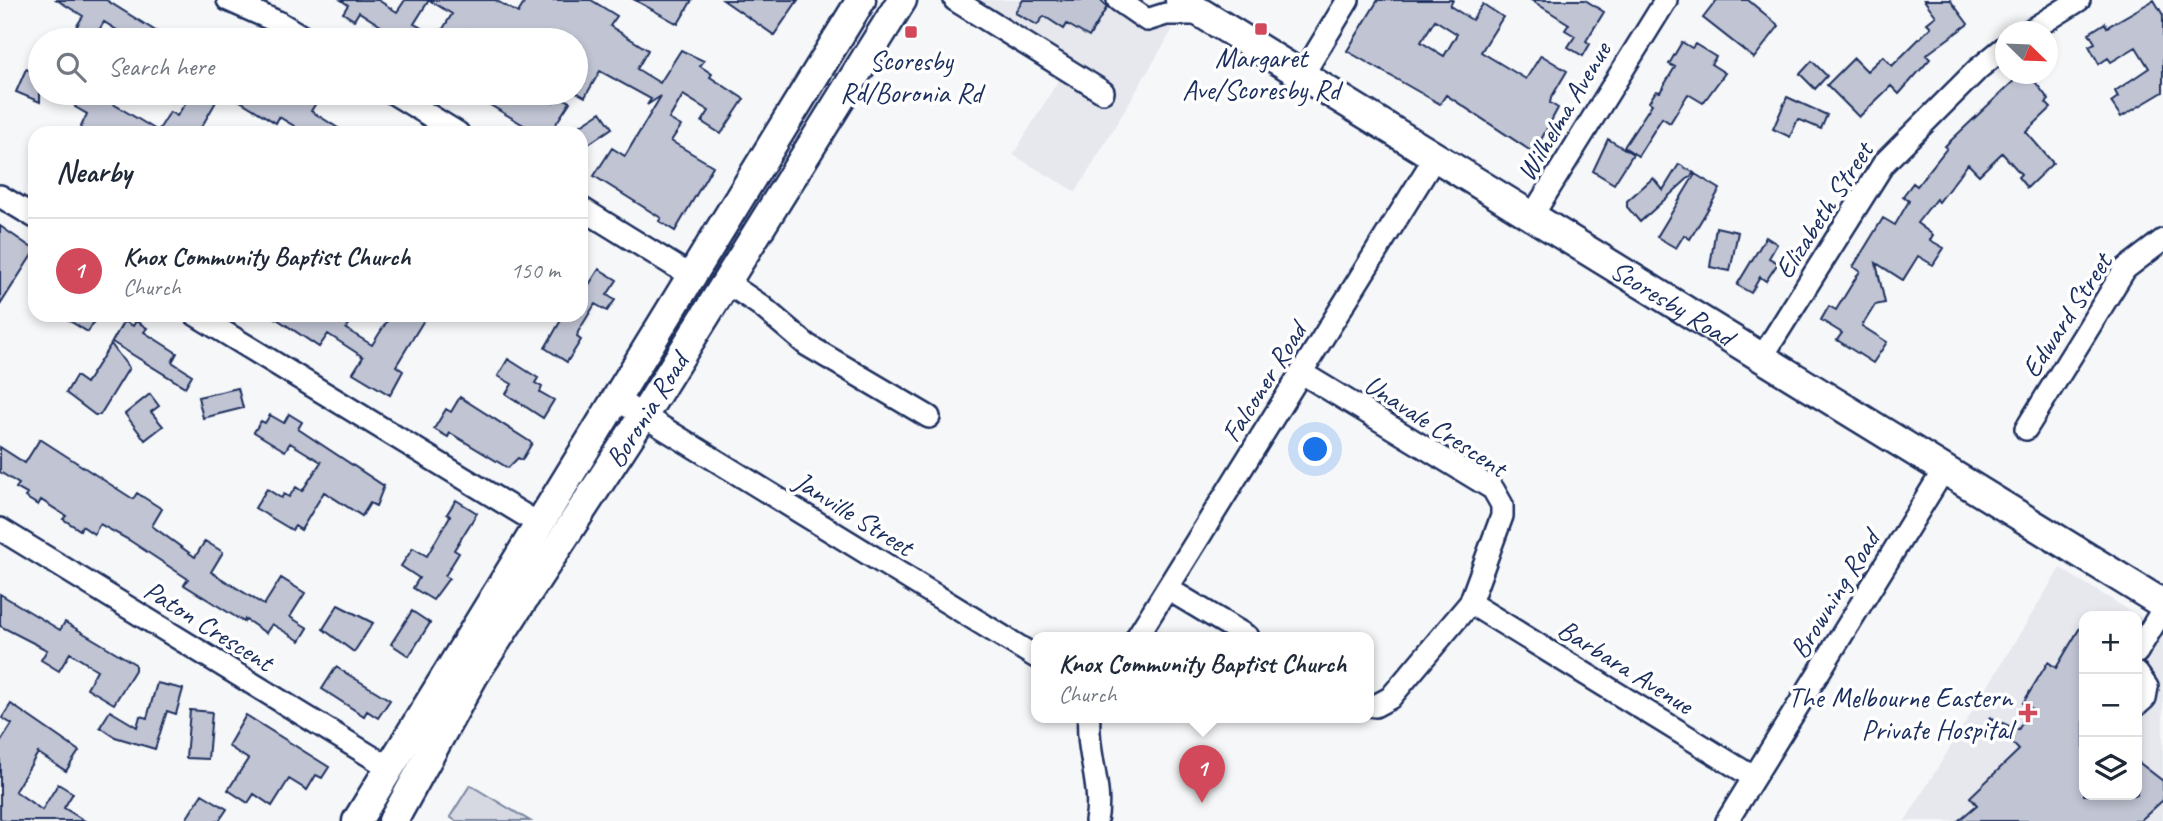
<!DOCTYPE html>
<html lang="en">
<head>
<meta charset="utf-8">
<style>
  body { margin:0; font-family:Caveat,sans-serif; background:#f6f6f7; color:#1f2937 }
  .controls { position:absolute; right:21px; bottom:21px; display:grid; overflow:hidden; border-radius:14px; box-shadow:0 4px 10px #0003 }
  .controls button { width:63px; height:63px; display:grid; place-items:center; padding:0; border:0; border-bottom:2px solid #e0e1e3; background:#fff; color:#1f2937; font:35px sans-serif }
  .compass { position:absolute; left:1995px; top:21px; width:63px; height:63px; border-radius:50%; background:#fff; box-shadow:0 4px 10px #0003; rotate:113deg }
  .you { position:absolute; left:1316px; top:450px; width:24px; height:24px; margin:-18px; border:5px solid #fff; border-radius:50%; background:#1a73e8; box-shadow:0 0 0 10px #1a73e833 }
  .badge { display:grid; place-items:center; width:46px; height:46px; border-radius:50%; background:#d1495b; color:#fff; font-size:23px; font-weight:700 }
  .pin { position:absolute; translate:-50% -58px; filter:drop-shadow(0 2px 4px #0008) }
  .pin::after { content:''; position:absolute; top:37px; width:24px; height:21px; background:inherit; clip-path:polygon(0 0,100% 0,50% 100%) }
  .popup { position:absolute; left:1031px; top:632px; width:343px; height:91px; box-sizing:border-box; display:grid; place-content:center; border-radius:14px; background:#fff; filter:drop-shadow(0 2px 5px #0005); font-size:23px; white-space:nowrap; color:#747a83 }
  .popup b { font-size:26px; color:#1f2937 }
  .popup::after { content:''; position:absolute; left:50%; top:100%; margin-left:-14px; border:14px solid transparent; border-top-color:#fff }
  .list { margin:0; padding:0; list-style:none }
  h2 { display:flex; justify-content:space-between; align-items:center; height:91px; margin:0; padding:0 28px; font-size:30px }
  h2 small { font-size:23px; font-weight:400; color:#747a83 }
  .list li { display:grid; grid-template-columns:46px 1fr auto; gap:21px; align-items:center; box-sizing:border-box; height:105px; padding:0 28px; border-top:2px solid #e0e1e3 }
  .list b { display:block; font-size:26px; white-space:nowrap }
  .list p { margin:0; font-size:23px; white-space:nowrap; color:#747a83 }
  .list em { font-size:23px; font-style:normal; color:#747a83 }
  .icon { flex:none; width:38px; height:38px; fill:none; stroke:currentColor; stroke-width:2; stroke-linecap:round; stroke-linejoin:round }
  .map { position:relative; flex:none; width:2163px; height:821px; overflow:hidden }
  .search { position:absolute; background:#fff; box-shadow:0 4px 10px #0003; left:28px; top:28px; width:560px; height:77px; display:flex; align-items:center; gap:18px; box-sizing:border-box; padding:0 24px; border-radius:38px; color:#747a83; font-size:26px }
  .panel { position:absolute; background:#fff; box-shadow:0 4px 10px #0003; left:28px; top:126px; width:560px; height:196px; border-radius:21px }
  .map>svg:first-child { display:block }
</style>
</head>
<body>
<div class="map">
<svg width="2163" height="821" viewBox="0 0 2163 821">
  <rect width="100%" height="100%" fill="#f6f7f9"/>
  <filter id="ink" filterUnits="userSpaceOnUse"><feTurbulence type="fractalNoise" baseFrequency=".0143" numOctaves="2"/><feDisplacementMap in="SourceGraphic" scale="14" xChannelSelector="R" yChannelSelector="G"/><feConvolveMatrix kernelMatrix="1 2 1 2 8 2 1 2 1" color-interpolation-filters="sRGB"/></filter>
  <g filter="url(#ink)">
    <path fill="#e6e8ee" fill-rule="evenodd" d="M937,0H1129L1173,29L1076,192L1013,155L1061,76Z
      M2060,568L2163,631V821H1905ZM2084,616H2137V795H2084Z"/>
    <path fill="#d6d9e2" stroke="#7884a0" stroke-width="2" d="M470,785L530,821H456L450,817Z"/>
    <path fill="#c0c4d3" stroke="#1b2f5e" stroke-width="2" fill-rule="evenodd" d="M57,0H106L170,40H133L104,22L93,40H68L83,16Z
      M341,0H378L397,12L405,0H429L414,24L438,37L452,14L429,0H495L518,13L526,0H591L617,16L610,26L648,50L637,69L660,83L681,50L704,61L700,66L712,74L710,77L744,99L721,134L702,122L709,111L683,95L669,119L681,126L671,141L713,166L675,231L659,221L661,218L594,176L612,148L625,156L661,96L647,105L651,99L600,71L585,97L576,92V40H487L470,29L464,40H380L387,30L359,12L354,20L343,13L348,5Z
      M635,0H692L678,24Z
      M723,0H798L774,35Z
      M1023,0H1101L1107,7L1089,37L1067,24L1064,29L1044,16L1037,25L1015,13Z
      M1378,0H1453L1450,6L1472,20L1483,4L1503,17L1481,52L1526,79L1541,55L1567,71L1551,98L1550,103L1558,108L1534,153L1446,95L1440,104L1347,51ZM1435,20L1457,34L1444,56L1421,42Z
      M1531,0H1585L1604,12L1586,41L1590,44L1583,56L1568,47L1575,36L1565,30L1569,24Z
      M1717,0H1748L1779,26L1754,58L1703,18Z
      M1924,0H1950L1968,24L1926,55L1930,59L1899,94L1891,86L1859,117L1827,85L1854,58L1867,71L1883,56L1892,66L1931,27L1927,23L1936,16Z
      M2154,0L2163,15V92L2121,117L2111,102L2118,97L2115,91L2149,68L2136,47L2111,62L2108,58L2099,64L2089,46L2095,43L2089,33L2105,23L2107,27Z
      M1682,42L1692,48L1695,44L1716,57L1711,64L1725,73L1703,103L1688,94L1670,123L1662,118L1638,156L1624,147L1652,104L1649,102L1656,91L1660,92L1675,67L1669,64Z
      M1812,61L1827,76L1815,89L1800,74Z
      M26,69L40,75V102L16,92Z
      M2021,74H2029L2049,100L2046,103L2051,108L2026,132L2053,163L2027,188L2018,177L2021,174L2002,153L1979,175L1968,164L1939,202L1936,199L1917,223L1933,235L1930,240L1944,248L1933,265L1918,256L1903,280L1876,263L1885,303L1875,305L1862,326L1887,342L1873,363L1837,340L1842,333L1821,320L1829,306L1836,310L1860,271L1853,267L1883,218L1895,225L1909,201L1903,196L1913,183L1917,186L1947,148L1945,146Z
      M84,93H95L158,131L170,112L177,116L192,93H221L198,133H78L87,114L75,107Z
      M227,93H299L316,103L311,111L346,133H306L279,117L276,123Z
      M470,93H539L553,103L558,95L570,102L550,133H537Z
      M1787,97L1827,115L1821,129L1798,119L1790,137L1773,129Z
      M601,112L612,128L581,149V125Z
      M1608,139L1633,154L1614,184L1593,171Z
      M1679,164L1694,173L1640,222L1627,207V201L1653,178L1663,190Z
      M1695,174L1720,189L1690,239L1684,235L1676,248L1657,237Z
      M0,226L35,250L0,305Z
      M1716,227L1738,232L1730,271L1710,267Z
      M1766,237L1777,244L1769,258L1778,263L1766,281L1760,277L1751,293L1737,285Z
      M599,269L617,280L607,295L615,300L607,311L595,304L578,332L577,337L581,340L567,362L545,348L564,315H581V297Z
      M60,315H98L88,332Z
      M271,315H355L346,329L372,345L391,315H427L396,366L403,371L390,395L353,373L363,357L328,334L319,347Z
      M124,321L133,326L136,321L147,328L144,332L177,353L172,362L192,375L185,387L112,342Z
      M111,344L129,368L100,415H95L66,393L76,376L86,383Z
      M508,359L538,378L535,383L542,387L540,392L554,400L543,418L506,394L512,384L498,376Z
      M238,388L243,408L203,418L198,397Z
      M150,394L159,406L151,412L163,426L145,440L125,414Z
      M460,397L532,443L522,460L518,458L508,468L450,433L448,437L434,429L446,409L451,412Z
      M289,414L302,422L298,429L384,486L376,506L370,503L362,516L324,492L301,530L295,526L292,530L255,508L267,489L281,498L284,494L289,497L296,487L302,491L321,462L290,443L285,451L254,432L261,421L265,423L270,415L284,423Z
      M40,439L133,499L137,493L162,509L152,526L195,557L205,541L223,552L211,572L264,605L281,578L305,593L290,617L308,628L300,641L272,624L266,633L245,619L244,622L184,585L188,579L129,540L100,524L94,534L82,526L80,530L63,519L66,516L41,500L38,505L25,497L27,494L16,488L19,484L0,472V447L25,463Z
      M456,500L477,513L454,550L459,553L445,576L449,578L433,600L413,588L419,578L401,566L413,548L427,556L450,516L447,514Z
      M0,594L60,630L65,622L135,664V670L114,704L87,688L97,670L70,653L59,671L41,660L47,650L0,626Z
      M338,605L373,623L354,652L323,629Z
      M412,611L430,623L409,656L391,644Z
      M2084,621V795H2137V761L2163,781V800L2140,821H1958L1977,805L1970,797L2019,750L1989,717L2018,730L2031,708L2023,703L2048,662L2056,668Z
      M336,667L390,700L378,718L367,711L364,716L322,689Z
      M157,683L183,689L176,714L167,711L155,749L115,737L100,727L110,711L137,727L140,716L147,718Z
      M11,704L79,751L66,771L38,753L15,791L42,810L58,784L73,793L64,808L85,821H5L0,818V743L12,724L2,718Z
      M190,710L212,712L208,759L186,758Z
      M246,715L329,767L322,778L316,775L307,790L289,779L272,806L254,794L248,803L228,790L248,759L228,746Z
      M202,794L227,809L219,821H185Z"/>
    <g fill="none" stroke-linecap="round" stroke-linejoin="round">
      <g stroke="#1b2f5e" stroke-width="26">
        <path id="minor" d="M228,0L280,23L308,40
          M955,0L1103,92
          M1118,0L1147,20L1166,14H1200
          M2028,32L2079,0
          M1302,76L1348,0
          M393,93L458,133
          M0,196L35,217
          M581,208L691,276
          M1532,216L1666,0
          M726,282L760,305L807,345L929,417
          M196,315L539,524
          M1762,357L1884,163L1978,69L2006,46
          M1302,373L1493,489L1502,505V516L1470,603L1390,698L1375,706L1368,705
          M616,399L1036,657
          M2026,429L2125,269L2163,240
          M0,529L390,768
          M1168,589L1248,637
          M1470,603L1753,777
          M1137,637L1435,157
          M2137,652L2163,609
          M2137,673L2147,687L2145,698L2137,705
          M1089,717C1086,753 1103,787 1096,821
          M1727,821L1945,468"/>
      </g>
      <g stroke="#1b2f5e" stroke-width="33">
        <g id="major">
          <path id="s1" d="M1180,0L2163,604"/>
          <path d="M357,821L861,0"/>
          <path id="s2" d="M393,821L474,675L643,416L902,0"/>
        </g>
      </g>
      <use href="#minor" stroke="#fff" stroke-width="21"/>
      <use href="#major" stroke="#fff" stroke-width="28"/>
    </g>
  </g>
  <g fill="#d1495b" stroke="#fff" stroke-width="2.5">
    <rect x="1254" y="22" width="14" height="14" rx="3.5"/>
    <rect x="904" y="25" width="14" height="14" rx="3.5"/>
    <path d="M2024.5 702.5h7v7h7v7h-7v7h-7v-7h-7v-7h7z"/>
  </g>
  <g text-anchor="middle" stroke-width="7" stroke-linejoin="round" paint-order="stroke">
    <g font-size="28" fill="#1b2f5e" stroke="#fff">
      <text x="1261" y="67">Margaret<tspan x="1261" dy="32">Ave/Scoresby Rd</tspan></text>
      <text x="911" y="70">Scoresby<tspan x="911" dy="32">Rd/Boronia Rd</tspan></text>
      <text x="2012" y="707" text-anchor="end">The Melbourne Eastern<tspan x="2012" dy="32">Private Hospital</tspan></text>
    </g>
    <g font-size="28" fill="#1b2f5e" stroke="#fff">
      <text transform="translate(1563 111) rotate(-59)" y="10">Wilhelma Avenue</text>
      <text transform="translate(1823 210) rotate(-57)" y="10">Elizabeth Street</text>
      <text dy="10" stroke="none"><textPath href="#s1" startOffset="578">Scoresby Road</textPath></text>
      <text transform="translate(2066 315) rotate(-57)" y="10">Edward Street</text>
      <text transform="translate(1263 382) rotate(-58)" y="10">Falconer Road</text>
      <text dy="10" stroke="none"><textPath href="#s2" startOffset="483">Boronia Road</textPath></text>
      <text transform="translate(1436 425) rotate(33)" y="10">Unavale Crescent</text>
      <text transform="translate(854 513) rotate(32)" y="10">Janville Street</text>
      <text transform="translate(1834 594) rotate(-58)" y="10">Browning Road</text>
      <text transform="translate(209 625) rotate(32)" y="10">Paton Crescent</text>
      <text transform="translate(1626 666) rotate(32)" y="10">Barbara Avenue</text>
    </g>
  </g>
</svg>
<div class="controls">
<button>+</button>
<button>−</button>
<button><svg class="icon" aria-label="layers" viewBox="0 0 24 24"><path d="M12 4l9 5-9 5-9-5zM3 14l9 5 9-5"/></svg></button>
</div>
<svg class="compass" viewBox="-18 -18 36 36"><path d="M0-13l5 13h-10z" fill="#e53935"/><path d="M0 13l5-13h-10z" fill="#747a83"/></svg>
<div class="you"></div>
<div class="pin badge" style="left:1202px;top:803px">1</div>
<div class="popup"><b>Knox Community Baptist Church</b>Church</div>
<div class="search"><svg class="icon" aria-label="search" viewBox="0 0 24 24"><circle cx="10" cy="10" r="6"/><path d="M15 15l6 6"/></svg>Search here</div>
<section class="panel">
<h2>Nearby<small></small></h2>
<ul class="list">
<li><span class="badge">1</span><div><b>Knox Community Baptist Church</b><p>Church</p></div><em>150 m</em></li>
</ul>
</section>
</div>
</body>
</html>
